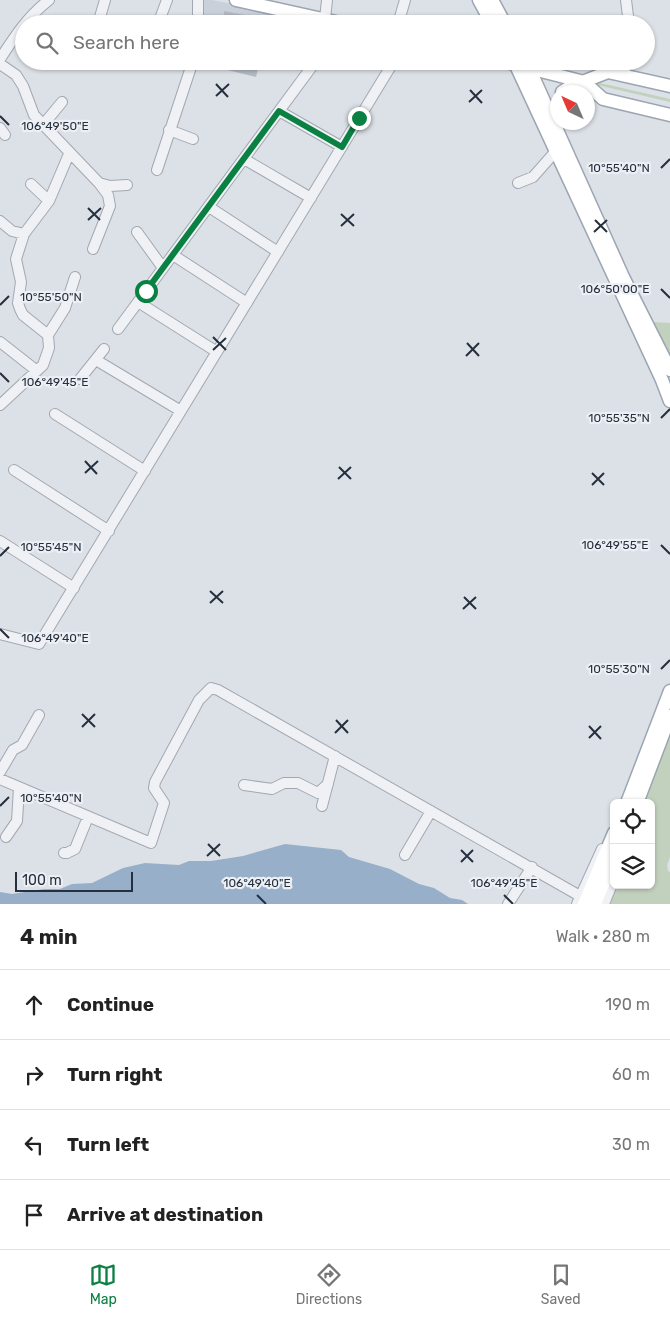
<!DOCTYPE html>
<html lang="en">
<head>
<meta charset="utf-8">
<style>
  body { margin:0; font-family:Rubik,sans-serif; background:#f6f6f6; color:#222 }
  .controls { position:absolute; right:15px; bottom:15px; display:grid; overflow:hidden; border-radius:8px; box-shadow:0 1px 4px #0004 }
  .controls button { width:45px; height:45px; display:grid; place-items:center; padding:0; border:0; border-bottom:1px solid #e0e0e0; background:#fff; color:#222; font:25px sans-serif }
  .compass { position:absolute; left:550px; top:85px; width:45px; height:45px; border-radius:50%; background:#fff; box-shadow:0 1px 4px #0004; rotate:316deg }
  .scale { position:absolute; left:15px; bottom:12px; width:118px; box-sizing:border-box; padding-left:5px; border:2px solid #262f3d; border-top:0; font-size:14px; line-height:18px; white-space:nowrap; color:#262f3d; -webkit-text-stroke:4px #eceff4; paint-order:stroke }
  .stop { position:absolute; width:15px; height:15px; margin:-11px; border:4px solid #0b8043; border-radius:50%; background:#fff }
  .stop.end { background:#0b8043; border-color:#fff; box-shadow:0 1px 5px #0008 }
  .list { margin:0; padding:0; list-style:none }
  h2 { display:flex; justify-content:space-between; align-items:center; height:65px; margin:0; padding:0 20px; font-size:21px }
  h2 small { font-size:16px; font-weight:400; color:#767676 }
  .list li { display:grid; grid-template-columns:32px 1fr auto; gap:15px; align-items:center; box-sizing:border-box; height:70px; padding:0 20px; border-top:1px solid #e0e0e0 }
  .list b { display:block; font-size:19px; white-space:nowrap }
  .list em { font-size:16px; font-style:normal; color:#767676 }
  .icon { flex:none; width:28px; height:28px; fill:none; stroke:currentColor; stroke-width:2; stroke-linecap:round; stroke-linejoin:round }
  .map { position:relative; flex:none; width:670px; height:904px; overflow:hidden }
  .search { position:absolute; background:#fff; box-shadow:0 1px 4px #0004; left:15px; right:15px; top:15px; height:55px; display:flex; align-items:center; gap:12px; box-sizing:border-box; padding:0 18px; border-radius:28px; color:#767676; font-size:19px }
  .sheet { height:345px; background:#fff }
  nav { display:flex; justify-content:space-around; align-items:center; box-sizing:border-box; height:70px; border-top:1px solid #e0e0e0; background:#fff; font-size:14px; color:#767676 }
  nav a { display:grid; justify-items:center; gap:2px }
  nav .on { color:#0b8043 }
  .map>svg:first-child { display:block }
</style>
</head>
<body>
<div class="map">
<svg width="670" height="904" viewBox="0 0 670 904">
  <rect width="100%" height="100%" fill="#dce1e7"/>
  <path fill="#cad0d9" d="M201,0H212L272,12L269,24H201Z"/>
  <path fill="#c2d1bd" d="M596,82L670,99V102L593,84Z
    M652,322L670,323V360Z
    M670,726V857L667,865L668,871L670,872V904H610L616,885H651V803H642Z"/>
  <path fill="#97afc8" d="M285,844L341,850L349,857L390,869L419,884L434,888L450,898L462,900L468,904H0V892L12,894L44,889H60L72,884L92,883L123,868L145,863L179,865L189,861H211L243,856Z"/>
  <path fill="#b4bac3" d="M224,11L270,20L269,24H206V19L224,17Z
    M208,61H260L256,77L207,65Z"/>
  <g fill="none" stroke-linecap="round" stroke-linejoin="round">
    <g stroke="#a2a8b1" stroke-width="12">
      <path id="minor" d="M198,0V24
        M626,0L629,24
        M325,19L327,0
        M98,24L105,0
        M158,24L167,0
        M398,24L405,0
        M0,59C15,36 28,16 49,0
        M0,64L16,75L23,86L34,115L99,183L108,195L110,206L93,249
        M624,75L627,61
        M279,111L342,147
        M43,125L62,102
        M0,128L5,135
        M169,130L193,139
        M244,159L311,198
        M157,170L193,61
        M99,183L110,186L127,185
        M518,183L533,177L555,152
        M31,184L49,201
        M209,207L278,252
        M0,221L12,231L24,234
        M137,232L163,268
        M173,255L247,303
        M138,302L217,352
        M118,329L316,61
        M48,335L65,308L75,277
        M0,342L37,371
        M96,360L181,411
        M80,379L104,349
        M0,405L43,365L49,348L48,335L23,315L20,309L18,303L21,282L16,259L24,234L49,201L69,154
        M55,414L145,471
        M14,470L109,531
        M0,541L74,588
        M0,634L39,644L394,61
        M0,772L13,750L22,745L39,715
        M0,779L151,843L164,803L154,788L155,782L199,700L211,688L218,690L580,896
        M244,785L272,789L284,783H298L318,793L328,784
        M322,806L335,756
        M6,837L17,821L19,788
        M64,853H67L75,849L88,817
        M405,855L431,811
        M508,904L532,867
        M577,904L602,849
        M604,904L614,879"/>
    </g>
    <g stroke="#9ca5b2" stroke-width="15">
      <path id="major" d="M236,0L345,24
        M479,0L492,24
        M492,0L505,24
        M502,61L584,82L603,99L670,115
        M514,61L662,380L670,401
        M526,61L623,277L670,370
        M562,92L572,86L608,72L670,86
        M627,803L670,691
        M637,803L670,716
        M584,904L614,833
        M595,904L614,858"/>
    </g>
    <use href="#minor" stroke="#eff1f5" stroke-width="10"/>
    <use href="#major" stroke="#fff" stroke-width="12"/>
  </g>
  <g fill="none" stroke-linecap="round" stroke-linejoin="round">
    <path stroke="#0b8043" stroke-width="6" d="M146,291L279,111L342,147L359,118"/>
  </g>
  <path fill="none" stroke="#262f3d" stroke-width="2" d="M216,84L228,97M470,90L482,103M216,96L229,84M469,102L482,90M0,116L9,125M661,168L670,159M88,208L100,220M341,214L354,226M88,220L101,208M595,220L607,232M341,226L354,214M594,232L607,220M661,289L670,298M0,305L9,296M213,337L226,350M467,343L479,356M213,350L226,338M466,356L479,343M0,373L9,382M661,418L670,409M85,461L97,474M339,467L351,479M85,473L98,461M592,473L604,485M338,479L351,467M592,485L604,473M661,545L670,554M0,556L9,547M210,591L223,603M464,597L476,609M210,603L223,591M463,609L476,597M0,629L9,638M661,669L670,660M82,714L95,727M336,720L348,733M589,726L601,739M82,727L95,714M335,733L348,720M589,738L601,726M0,806L9,797M208,844L220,856M461,850L473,862M207,856L220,844M461,862L473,850M257,895L266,904M504,895L513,904"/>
  <g font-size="12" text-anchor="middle" fill="#262f3d" stroke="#eceff4" stroke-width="4.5" stroke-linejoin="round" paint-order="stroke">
    <text x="55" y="130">106°49'50"E</text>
    <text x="619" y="172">10°55'40"N</text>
    <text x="615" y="293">106°50'00"E</text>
    <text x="51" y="301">10°55'50"N</text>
    <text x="55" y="386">106°49'45"E</text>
    <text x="619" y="422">10°55'35"N</text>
    <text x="615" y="549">106°49'55"E</text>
    <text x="51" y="551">10°55'45"N</text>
    <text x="55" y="642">106°49'40"E</text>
    <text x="619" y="673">10°55'30"N</text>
    <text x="51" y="802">10°55'40"N</text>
    <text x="257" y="887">106°49'40"E</text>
    <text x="504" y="887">106°49'45"E</text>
  </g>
</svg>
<div class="controls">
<button><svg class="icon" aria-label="locate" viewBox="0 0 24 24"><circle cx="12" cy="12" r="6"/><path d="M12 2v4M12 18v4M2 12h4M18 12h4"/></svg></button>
<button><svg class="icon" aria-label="layers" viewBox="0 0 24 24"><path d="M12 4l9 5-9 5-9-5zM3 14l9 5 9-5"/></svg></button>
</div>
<svg class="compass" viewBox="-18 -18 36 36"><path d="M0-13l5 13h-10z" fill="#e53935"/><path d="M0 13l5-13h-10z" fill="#767676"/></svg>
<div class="scale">100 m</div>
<div class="stop" style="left:146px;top:291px"></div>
<div class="stop end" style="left:359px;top:118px"></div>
<div class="search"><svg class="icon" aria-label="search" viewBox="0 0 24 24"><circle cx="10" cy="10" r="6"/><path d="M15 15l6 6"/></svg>Search here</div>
</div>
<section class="sheet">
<h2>4 min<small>Walk · 280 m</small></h2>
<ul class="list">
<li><svg class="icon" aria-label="ahead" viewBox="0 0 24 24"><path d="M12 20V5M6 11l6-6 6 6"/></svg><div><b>Continue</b></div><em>190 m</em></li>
<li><svg class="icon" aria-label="right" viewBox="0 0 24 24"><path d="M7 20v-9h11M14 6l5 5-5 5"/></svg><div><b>Turn right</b></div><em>60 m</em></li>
<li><svg class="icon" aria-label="left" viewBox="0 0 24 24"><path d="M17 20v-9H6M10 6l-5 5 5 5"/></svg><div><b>Turn left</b></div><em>30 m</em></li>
<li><svg class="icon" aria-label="arrive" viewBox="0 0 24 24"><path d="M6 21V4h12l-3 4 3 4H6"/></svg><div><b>Arrive at destination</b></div></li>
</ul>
</section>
<nav>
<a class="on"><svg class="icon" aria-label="map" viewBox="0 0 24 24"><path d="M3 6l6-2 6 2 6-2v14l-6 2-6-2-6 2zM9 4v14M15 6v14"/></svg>Map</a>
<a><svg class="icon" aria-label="directions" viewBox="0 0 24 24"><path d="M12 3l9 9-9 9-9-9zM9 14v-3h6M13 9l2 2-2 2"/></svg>Directions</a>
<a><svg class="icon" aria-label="saved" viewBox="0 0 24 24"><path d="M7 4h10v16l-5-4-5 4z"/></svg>Saved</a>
</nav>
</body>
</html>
